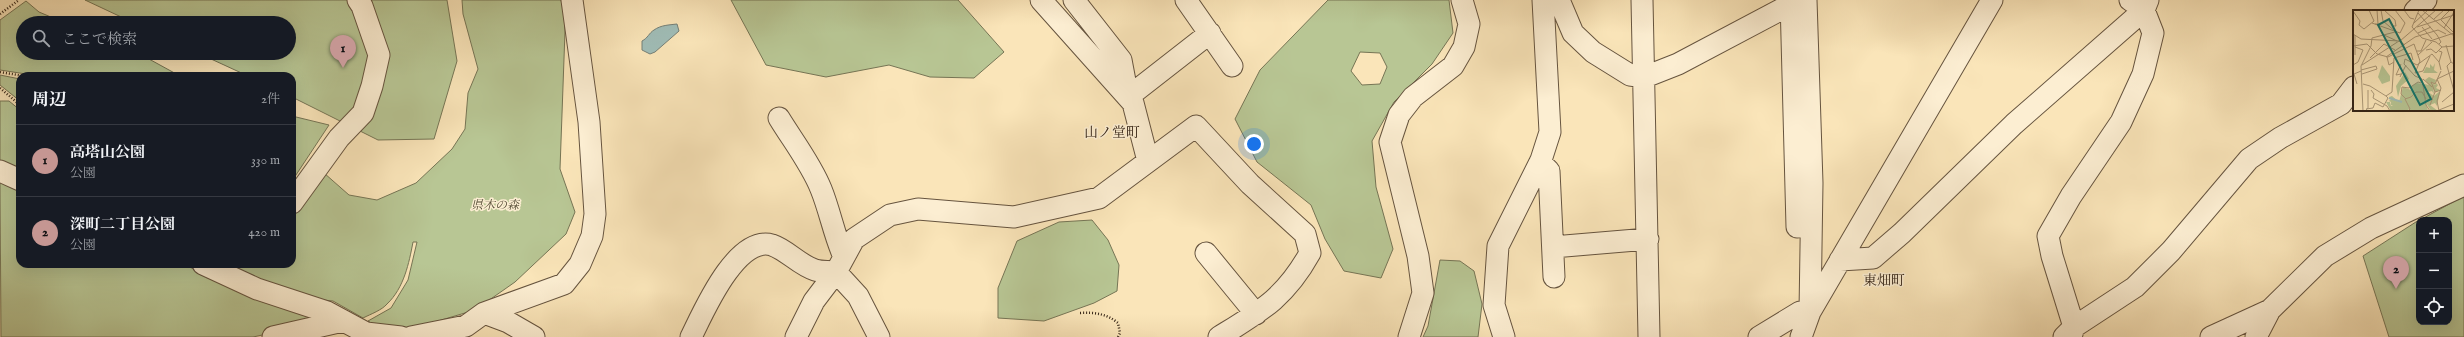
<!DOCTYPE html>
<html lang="ja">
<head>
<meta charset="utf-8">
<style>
  body { margin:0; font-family:"IM FELL English","Noto Serif JP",serif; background:#20242c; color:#f1f3f6 }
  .controls { position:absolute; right:12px; bottom:12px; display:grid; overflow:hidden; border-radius:8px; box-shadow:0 4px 16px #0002 }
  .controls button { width:36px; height:36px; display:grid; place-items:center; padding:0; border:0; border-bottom:1px solid #363941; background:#171b24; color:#f1f3f6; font:20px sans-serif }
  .you { position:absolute; left:1254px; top:144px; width:14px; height:14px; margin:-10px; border:3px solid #fff; border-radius:50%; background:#1a73e8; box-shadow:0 0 0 6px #1a73e833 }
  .badge { display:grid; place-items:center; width:26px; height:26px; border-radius:50%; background:#c59692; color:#111; font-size:13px; font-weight:700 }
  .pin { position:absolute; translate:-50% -33px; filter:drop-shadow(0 1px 2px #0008) }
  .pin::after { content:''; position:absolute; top:21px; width:14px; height:12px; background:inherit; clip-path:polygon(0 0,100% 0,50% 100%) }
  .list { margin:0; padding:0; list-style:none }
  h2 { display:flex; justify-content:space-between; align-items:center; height:52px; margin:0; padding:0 16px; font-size:17px }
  h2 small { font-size:13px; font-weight:400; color:#9ea1a6 }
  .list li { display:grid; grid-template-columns:26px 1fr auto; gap:12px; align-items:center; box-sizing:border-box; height:72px; padding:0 16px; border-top:1px solid #363941 }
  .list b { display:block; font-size:15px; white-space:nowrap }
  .list p { margin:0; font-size:13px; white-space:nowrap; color:#9ea1a6 }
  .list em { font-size:13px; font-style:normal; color:#9ea1a6 }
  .icon { flex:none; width:22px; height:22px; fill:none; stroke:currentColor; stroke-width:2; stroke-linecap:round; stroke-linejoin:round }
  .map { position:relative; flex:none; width:2464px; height:337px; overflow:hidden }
  .search { position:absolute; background:#171b24; box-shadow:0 4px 16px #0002; left:16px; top:16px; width:280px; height:44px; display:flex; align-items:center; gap:10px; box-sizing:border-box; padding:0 14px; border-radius:22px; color:#9ea1a6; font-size:15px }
  .panel { position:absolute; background:#171b24; box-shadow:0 4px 16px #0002; left:16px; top:72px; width:280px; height:196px; border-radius:12px }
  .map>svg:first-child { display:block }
</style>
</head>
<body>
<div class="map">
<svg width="2464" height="337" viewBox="0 0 2464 337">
  <rect width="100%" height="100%" fill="#fae5b9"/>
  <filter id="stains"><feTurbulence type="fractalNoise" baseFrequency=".005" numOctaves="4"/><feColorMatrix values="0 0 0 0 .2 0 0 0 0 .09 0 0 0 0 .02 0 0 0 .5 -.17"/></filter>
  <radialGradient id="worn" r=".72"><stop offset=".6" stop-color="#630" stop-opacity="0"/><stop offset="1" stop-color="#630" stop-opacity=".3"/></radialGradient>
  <path fill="#b8c694" stroke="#767555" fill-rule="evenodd" d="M85,0H447L457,61L434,139L378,140L292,97V76H248L198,53H289V23H134Z
    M462,0H561L564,12L565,31L560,169L575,212L566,234L515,282L475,310L411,329H382L368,321L391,308L408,280L417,242H413C409,263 404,288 387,304C382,310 371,314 363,318L333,301L302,298L215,264H292V215L324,173L349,195L377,200L416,183L452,149L465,129L468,93L478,69L463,14Z
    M731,0H958L1004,52L974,78L930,77L889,65L826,77L766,65Z
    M1328,0H1449L1453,33L1432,64L1394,102L1372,141L1376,187L1393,249L1381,278L1344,271L1325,239L1311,205L1257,162L1235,119L1260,70ZM1360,52L1380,53L1387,67L1380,84L1362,85L1351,71Z
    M26,1L39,12L65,23H23V53H138L180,76H39L0,70V20Z
    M0,75L20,79V101L0,85Z
    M0,101H9L20,110V172L0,164Z
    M292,116L329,125L292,181Z
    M0,182L20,189V264H182L323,322L253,337H1Z
    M2464,196V337H2389L2363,256L2419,220V322H2449V220H2420Z
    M1092,220L1108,240L1119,265L1117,291L1094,303L1044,321L998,318V288L1017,241L1059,222Z
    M1440,260L1460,261L1474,271L1482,304L1478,337H1423L1428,326Z"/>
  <path fill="#a0bdb7" stroke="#758077" d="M677,24L679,31L655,52L650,54L642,50V41C648,38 649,33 654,30C661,25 669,25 677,24Z"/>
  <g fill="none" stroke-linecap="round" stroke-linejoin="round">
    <g stroke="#66543f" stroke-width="23">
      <path id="minor" d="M1041,0L1133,103L1148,161
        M1074,0L1121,60L1128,97L1210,33
        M1186,0L1232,66
        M1559,0L1573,33L1593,52L1630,75L1645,77L1678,64L1799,0
        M1642,0L1649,337
        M1791,0L1797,227
        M2415,11L2426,0
        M779,118C793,141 811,164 821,189C830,211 834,235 844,257
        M1540,162L1549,171L1554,277
        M0,171L20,180
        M292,203L339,138L363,113L372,86L379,55L362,6L358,0
        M1553,247L1648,239
        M1206,253L1256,314
        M1840,260L1873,258L1902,233L2014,124L2144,10L2148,0
        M203,264L257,289L327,312L366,333L401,337
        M484,313L508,322L534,337
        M273,337L343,321
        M411,337L466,326L484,313L564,284L580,264L592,236L595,214L589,122L572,0
        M691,337C703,313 736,235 772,245C787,250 799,265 815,270C821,272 829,271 836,272L858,296L879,337
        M796,337L814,301L836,272L854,239L890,215L918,209L1014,217L1099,198L1196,126L1250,184L1305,234L1310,253C1285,298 1261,311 1219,337
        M1409,337L1423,293L1418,256L1390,142L1399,115L1413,97L1453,66L1464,47L1469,24L1462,0
        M1504,337L1494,305L1498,246L1541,160L1550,132L1543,0
        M1759,337L1800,312H1810L1812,183L1806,0
        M1801,337L1810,312L1992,0
        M2064,337L2074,327L2135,287L2171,251L2249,159L2280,138L2341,104L2354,87
        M2071,337L2074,327L2052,256L2048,236L2071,196L2121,122L2143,74L2153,33L2144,10L2130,0
        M2211,337L2270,310
        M2256,337L2270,310L2325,256L2371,228L2464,185"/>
    </g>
    <path stroke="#342416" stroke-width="2.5" stroke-dasharray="1 2" stroke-linecap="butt" d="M0,14L19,0
      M0,72L24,76
      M0,88L20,105
      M1080,313C1095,312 1107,314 1118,323L1120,333L1118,337"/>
    <use href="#minor" stroke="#fceed2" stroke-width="21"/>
  </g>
  <g text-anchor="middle" stroke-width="3" stroke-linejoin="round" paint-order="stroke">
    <g font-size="12" font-style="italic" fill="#554c36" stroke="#fceed2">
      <text x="495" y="209">県木の森</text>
    </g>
    <g font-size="14" fill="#342416" stroke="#fceed2">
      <text x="1112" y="137">山ノ堂町</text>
      <text x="1884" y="285">東畑町</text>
    </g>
  </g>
  <g transform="translate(2353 10)">
    <rect width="101" height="101" fill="#fae5b9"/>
    <path d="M82,53L81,60L85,63H70L73,57L77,58V54L80,57ZM29,55L37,66V71L29,74L25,67ZM52,62L56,69L48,76L45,87L43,76ZM76,67L83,70L82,74L78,72L79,76V73L82,75L83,73L85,75L83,78L87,80L82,82L80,78L81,84L79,81L75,82L81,86L87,81L84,96L82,93L77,95L85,101H78L73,93L75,101H55L57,98L54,101H38L33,92H37L38,96H40L38,95V92L36,91L38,89L36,87L39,86L46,92L50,77L58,80L57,77L64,73L69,74L72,80L71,74L76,75L72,70Z" fill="#b8c694"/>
    <path fill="none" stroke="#a0bdb7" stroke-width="2" d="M36,88L49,92"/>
    <path fill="none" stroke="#ab9878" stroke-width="1" d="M28,0L30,11L43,22M31,0L42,10L43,16H40M51,0L57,8L61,9M66,0L59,17L69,28L83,32L89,37M69,0L101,26M0,1L7,11L6,15L11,19L21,11L16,0M65,3L84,25L88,32L86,34M81,9L91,0M88,9L97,0M88,10L101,23M19,13L47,23L52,13L42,0M61,13L75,0M22,14H25L24,0M64,17L101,5M69,17L79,29M91,18L101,2M65,23L78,17M0,24L8,29L47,31L83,0M2,25V45M31,25L44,31M19,28L42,22M77,31L101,23M93,35L98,52L101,54M0,36L14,34L24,44L35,47L61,34L67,51L62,63M73,40L78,39L83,43L89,37L101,36M64,41H68L73,30M86,41L89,42L86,52L88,60M65,45L79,32M33,47L62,27L85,20L93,24M34,47L36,55L41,52M17,48L31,34L42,40M98,52L94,56L101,81M48,54L43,65L48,64M0,55L5,52L10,40L2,37M9,55L46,31L52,35M64,55L52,49L51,54L62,66L69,69L73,95L77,101M64,55L79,44L86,52M8,60L23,56L24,59L9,64M62,63L70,61L77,46M47,67L53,55M70,69L79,77M84,69L88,78L84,91L86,101M84,69L101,61M4,74L1,64L8,61M10,74L17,76L33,86M18,80L21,84L20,88L34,96L37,101M82,82L78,72L82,74L88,61M33,86L39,82L41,48L58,43L60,50M53,89L48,84L49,77L56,78L65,72L68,73M89,92L101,82M77,95L82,82L88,80M13,99L20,98L22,93L30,97L35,88L33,86M86,100L101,94M10,101L8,56L18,36L19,28M12,101L15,98V80M55,101L57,99L52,89L58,87L63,82H69L73,89"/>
    <path fill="#0f766e" fill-opacity="0.15" stroke="#0f766e" stroke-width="2" d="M36,9L78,89L67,95L25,15Z"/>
    <rect width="101" height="101" fill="none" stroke="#342416" stroke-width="2"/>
  </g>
  <rect width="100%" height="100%" filter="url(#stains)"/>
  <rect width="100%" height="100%" fill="url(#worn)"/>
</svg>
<div class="controls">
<button>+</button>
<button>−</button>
<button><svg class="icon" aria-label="locate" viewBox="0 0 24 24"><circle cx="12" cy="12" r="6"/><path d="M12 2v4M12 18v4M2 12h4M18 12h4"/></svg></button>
</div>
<div class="you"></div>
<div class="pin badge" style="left:343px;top:68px">1</div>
<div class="pin badge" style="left:2396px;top:289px">2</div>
<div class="search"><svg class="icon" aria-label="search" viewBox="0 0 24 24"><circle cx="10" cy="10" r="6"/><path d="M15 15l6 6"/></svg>ここで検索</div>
<section class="panel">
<h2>周辺<small>2件</small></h2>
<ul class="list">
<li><span class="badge">1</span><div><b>高塔山公園</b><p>公園</p></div><em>330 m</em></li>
<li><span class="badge">2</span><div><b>深町二丁目公園</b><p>公園</p></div><em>420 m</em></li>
</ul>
</section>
</div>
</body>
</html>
